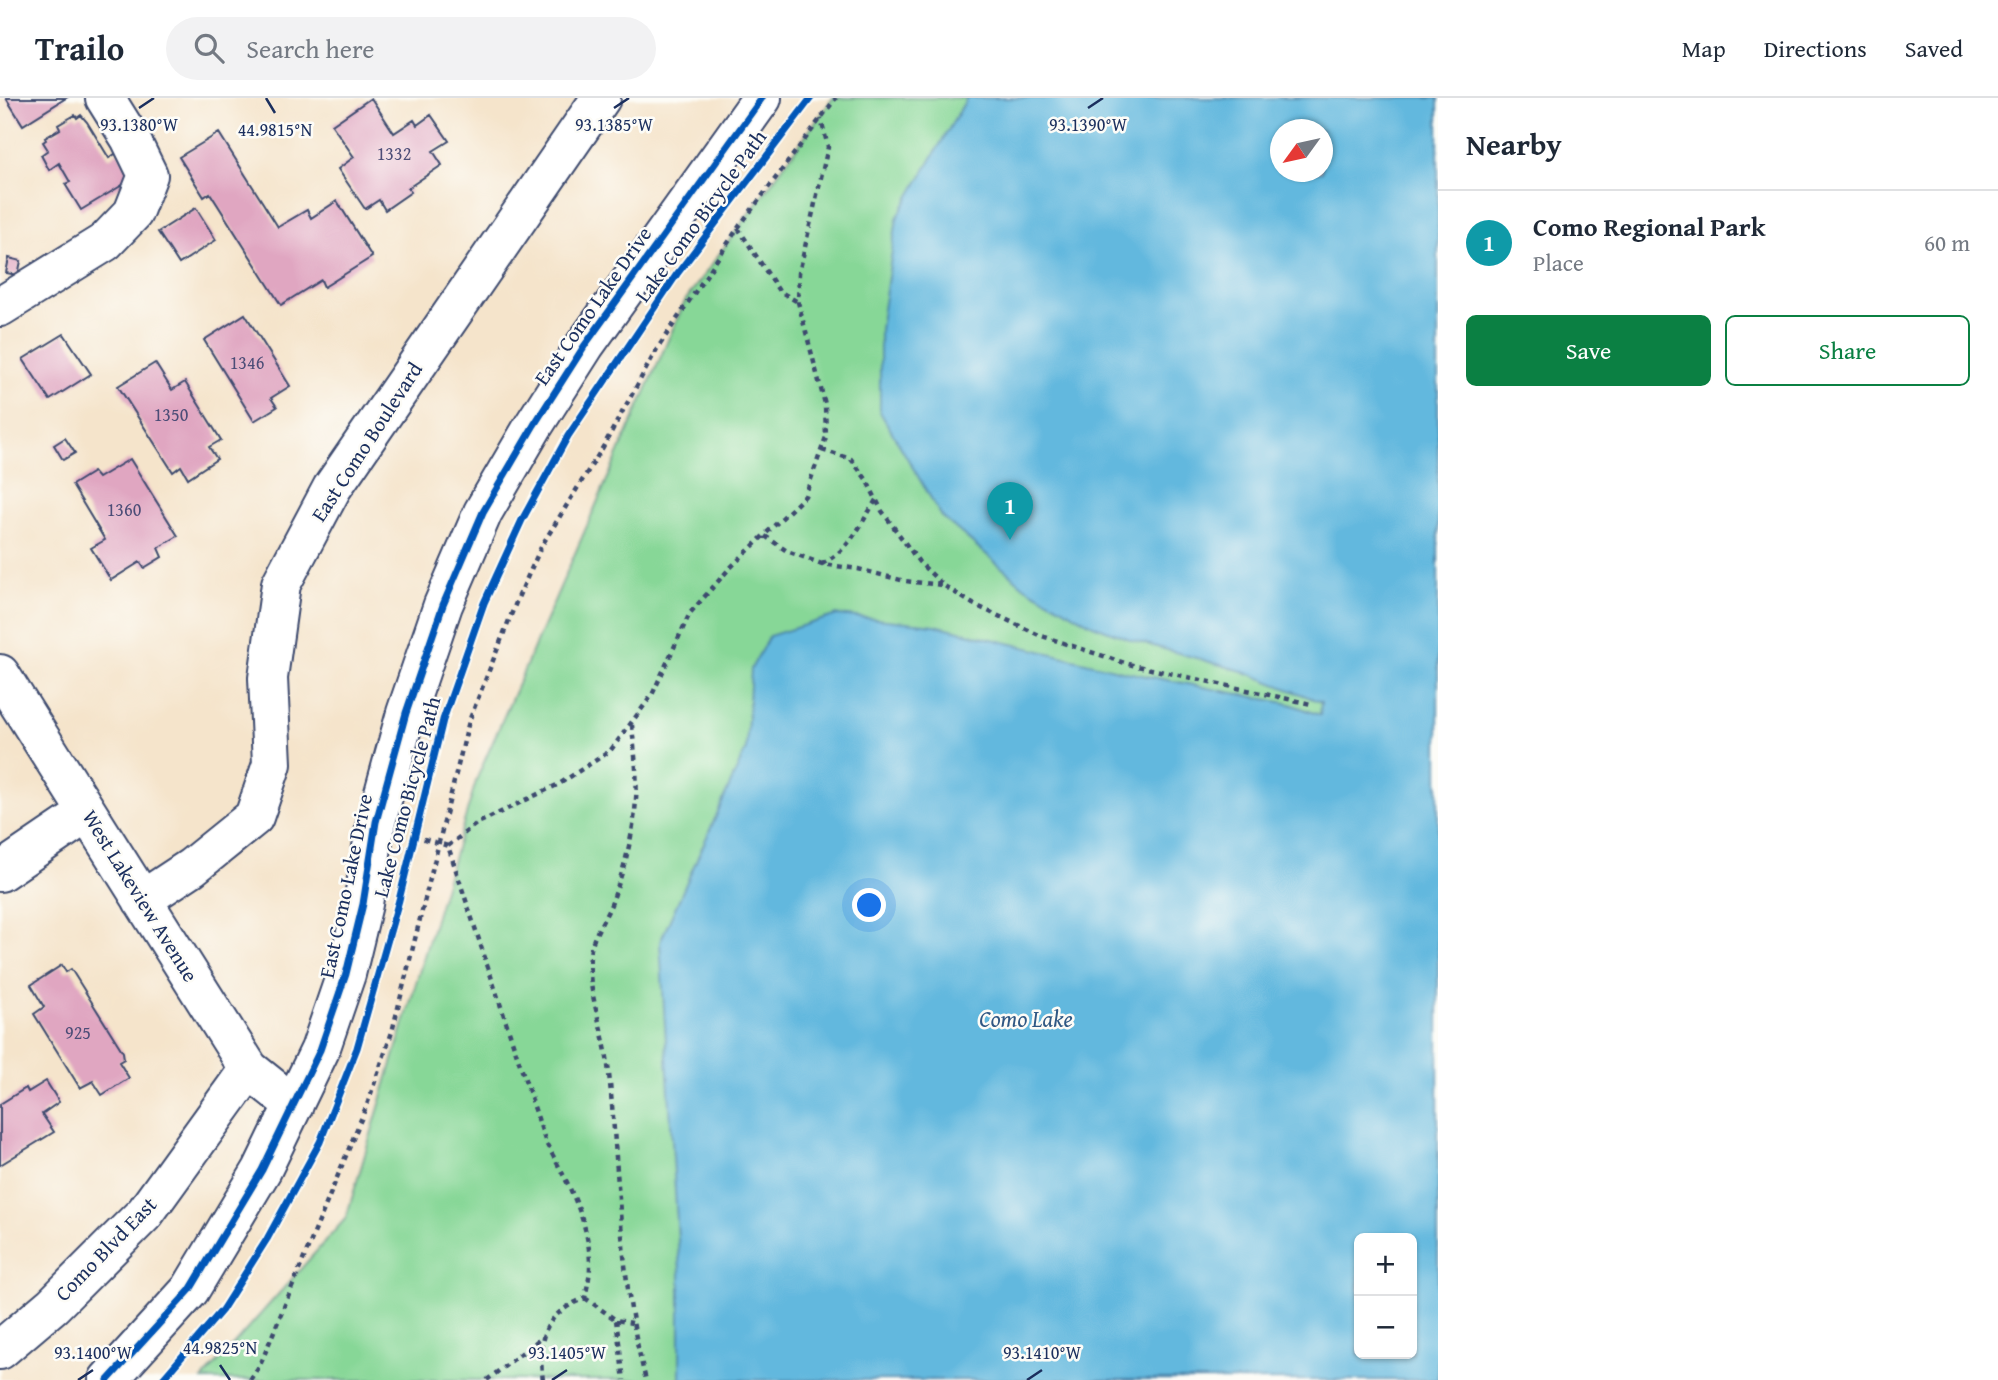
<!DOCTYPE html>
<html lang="en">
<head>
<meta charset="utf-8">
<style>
  body { margin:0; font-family:"Gentium Book Plus",serif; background:#f2f2f3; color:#1f2937 }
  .controls { position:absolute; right:21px; bottom:21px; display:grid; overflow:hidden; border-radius:10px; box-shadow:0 2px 5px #0004 }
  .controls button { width:63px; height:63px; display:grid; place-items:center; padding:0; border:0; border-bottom:2px solid #e0e1e3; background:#fff; color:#1f2937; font:35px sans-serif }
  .compass { position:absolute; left:1270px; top:21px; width:63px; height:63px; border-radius:50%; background:#fff; box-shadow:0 2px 5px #0004; rotate:237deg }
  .you { position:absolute; left:870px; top:808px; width:24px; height:24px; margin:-18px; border:5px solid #fff; border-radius:50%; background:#1a73e8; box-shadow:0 0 0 10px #1a73e833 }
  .badge { display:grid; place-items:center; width:46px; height:46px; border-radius:50%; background:#0b8043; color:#fff; font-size:23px; font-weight:700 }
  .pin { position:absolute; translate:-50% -58px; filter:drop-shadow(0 2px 4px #0008) }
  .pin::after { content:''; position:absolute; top:37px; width:24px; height:21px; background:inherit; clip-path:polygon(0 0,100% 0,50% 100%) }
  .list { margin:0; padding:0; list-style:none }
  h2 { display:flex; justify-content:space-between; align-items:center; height:91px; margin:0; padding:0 28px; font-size:30px }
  h2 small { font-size:23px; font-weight:400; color:#747a83 }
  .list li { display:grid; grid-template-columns:46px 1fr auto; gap:21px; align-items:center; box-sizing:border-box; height:105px; padding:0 28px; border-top:2px solid #e0e1e3 }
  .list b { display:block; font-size:26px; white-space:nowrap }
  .list p { margin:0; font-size:23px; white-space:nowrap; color:#747a83 }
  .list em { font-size:23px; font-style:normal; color:#747a83 }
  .actions { display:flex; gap:14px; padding:21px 28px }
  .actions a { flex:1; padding:16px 0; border:2px solid #0b8043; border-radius:10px; text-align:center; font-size:24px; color:#0b8043 }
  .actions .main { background:#0b8043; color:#fff }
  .icon { flex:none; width:38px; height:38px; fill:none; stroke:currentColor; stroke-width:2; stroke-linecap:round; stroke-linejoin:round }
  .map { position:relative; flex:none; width:1438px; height:1282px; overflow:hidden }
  header { display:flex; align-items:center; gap:42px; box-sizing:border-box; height:98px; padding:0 35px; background:#fff; border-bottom:2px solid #e0e1e3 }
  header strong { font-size:33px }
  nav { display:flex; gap:38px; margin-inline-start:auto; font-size:24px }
  .search { width:490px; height:63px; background:#f2f2f3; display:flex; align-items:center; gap:18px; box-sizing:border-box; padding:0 24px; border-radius:38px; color:#747a83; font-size:26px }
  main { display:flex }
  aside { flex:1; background:#fff }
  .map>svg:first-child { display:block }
</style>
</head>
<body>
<header>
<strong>Trailo</strong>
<div class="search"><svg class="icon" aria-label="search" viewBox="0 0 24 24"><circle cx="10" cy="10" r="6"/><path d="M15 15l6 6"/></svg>Search here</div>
<nav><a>Map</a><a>Directions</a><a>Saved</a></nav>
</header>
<main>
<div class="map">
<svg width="1438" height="1282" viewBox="0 0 1438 1282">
  <rect width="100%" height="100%" fill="#fdfcf7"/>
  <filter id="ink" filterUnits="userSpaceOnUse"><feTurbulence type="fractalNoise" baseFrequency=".0143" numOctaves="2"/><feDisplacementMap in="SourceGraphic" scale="14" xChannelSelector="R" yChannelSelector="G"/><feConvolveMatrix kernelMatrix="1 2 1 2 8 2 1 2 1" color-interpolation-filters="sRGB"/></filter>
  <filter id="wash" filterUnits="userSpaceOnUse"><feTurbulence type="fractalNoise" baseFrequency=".00686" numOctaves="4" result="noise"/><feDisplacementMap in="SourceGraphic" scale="28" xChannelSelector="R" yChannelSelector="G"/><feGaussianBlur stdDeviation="1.57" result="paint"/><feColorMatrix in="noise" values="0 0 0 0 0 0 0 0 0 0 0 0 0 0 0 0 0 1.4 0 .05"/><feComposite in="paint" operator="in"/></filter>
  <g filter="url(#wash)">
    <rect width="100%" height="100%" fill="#f5e4cb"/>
    <path fill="#87d797" stroke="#51837a" stroke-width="2" fill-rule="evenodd" d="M833,0H1438V1282H202L346,1120L477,680L685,203ZM1280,32H1322V74H1280ZM1359,1140H1412V1256H1359Z"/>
    <path fill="#62b8de" stroke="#3e749e" stroke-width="2" fill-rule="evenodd" d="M967,0H1438V1282H680V1175L660,844L746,651L751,571L769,538L837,517L935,527L1126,574L1290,606L1320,617L1321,604L1242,573L1132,542L1093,527L1025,489L942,419L880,314V231L897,120ZM1280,32H1322V74H1280ZM1359,1140H1412V1256H1359Z"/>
    <g id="blocks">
      <path fill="#e0a6c1" d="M6,0H66L23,27Z
        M371,0L394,35L414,22L417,27L431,17L449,43L433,53L442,67L408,90L411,94L385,112L379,102L365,111L338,71L354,59L332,27Z
        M75,17L77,20L81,17L87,24L109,60L118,54L134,80L81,112L65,86L70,84L59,65L49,72L41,57L48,52L43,44L46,42L45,40L60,31L58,27Z
        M219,35L278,129L307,112L311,120L337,103L372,159L324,189L321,182L281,207L210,95L204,99L179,59Z
        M196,110L216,142L179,166L158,134Z
        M9,160L21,163L18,177L6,175Z
        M245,216L290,288L271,300L277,309L254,323L204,242Z
        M64,236L91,276L50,302L23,261Z
        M155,265L172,292L185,284L221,342L209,349L217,361L188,380L181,368L173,374L118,288Z
        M65,340L75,355L63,362L54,347Z
        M130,361L178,438L158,450L162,459L144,470L140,464L111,482L91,450L105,442L72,387L93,374L98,380Z
        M62,867L66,874L71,871L123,954L124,961L119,964L129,980L102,997L93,983L80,990L34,916L44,909L31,887Z
        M46,983L59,1004L42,1016L54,1034L0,1067V1006L26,990L28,994Z"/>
    </g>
  </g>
  <g filter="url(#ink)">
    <use href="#blocks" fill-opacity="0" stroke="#3c4a6e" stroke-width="2"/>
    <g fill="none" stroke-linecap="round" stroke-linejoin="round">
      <g stroke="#3c4a6e" stroke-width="42">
        <path id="minor" d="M0,209L105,144L133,115L148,77L130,40L105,0
          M0,576L249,971L294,1007
          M0,774L87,715
          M142,802L192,769L254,719L272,666L268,580L281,486L332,390L601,0
          M0,1252L53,1207L145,1115L249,971
          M108,1282L190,1192L262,1072L320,952L346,876L363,806L376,724L406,615L443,507L483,414L534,327L585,247L762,0"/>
      </g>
      <path stroke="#3c4a6e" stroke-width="4.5" stroke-dasharray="5 5" stroke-linecap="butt" d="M738,130L779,193L798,204
        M822,352L851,361L866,381L882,413L919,464L943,487L973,506L1039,537L1128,566L1311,606
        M765,438L787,453L822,466L858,471L905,483L942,487
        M822,466C851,450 859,429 876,402
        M632,627C634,651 638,677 636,701C634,735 624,772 612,804C605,822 591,839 590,858C587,895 604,931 608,967C620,1072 618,1180 646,1282
        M414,738L448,748L546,1045C567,1083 590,1123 590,1168C590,1178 587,1190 585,1200C543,1217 537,1240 543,1282
        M448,748L476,726L559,686L610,653L652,597L690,515L729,471L805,398L826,339L825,306L798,204L799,175L828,49L821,21
        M585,1200L616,1222L632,1225
        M616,1222L624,1282
        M250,1282L261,1265L368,1004L392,934L469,623L517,502L542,447L603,349L657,251L738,130L836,0
        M487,1282L541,1240"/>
      <use href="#minor" stroke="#fff" stroke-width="38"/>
      <g stroke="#fdfcf7" stroke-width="11">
        <path id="cycleway" d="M108,1282L190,1192L262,1072L320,952L346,876L363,806L376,724L406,615L443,507L483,414L534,327L585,247L762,0
          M162,1282L222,1212L267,1141L320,1044L357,950L399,802L443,622L484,505L522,422L568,338L677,176L811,0"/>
      </g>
      <use href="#cycleway" stroke="#0057b8" stroke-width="7"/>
    </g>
  </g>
  <path fill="none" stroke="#1b2f5e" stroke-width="2.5" d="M266,0L275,15M139,10L154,0M614,10L629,0M1088,10L1103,0M220,1267L230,1282M78,1282L93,1272M552,1282L567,1272M1027,1282L1042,1272"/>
  <g text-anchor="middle" stroke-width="5" stroke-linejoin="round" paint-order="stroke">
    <g font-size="18" fill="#4c4d77">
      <text x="394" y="62">1332</text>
      <text x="247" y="271">1346</text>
      <text x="171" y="323">1350</text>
      <text x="124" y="418">1360</text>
      <text x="78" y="941">925</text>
    </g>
    <g font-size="21" fill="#1b2f5e" stroke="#fdfcf7">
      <text transform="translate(701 118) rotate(-54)" y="7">Lake Como Bicycle Path</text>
      <text transform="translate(593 208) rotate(-55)" y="7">East Como Lake Drive</text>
      <text transform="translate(367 344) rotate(-57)" y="7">East Como Boulevard</text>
      <text transform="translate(407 699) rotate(-75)" y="7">Lake Como Bicycle Path</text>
      <text transform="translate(346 788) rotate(-78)" y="7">East Como Lake Drive</text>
      <text transform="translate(140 798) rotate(58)" y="7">West Lakeview Avenue</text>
      <text transform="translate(106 1151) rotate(-46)" y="7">Como Blvd East</text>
    </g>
    <g font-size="23" font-style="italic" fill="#305884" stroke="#fdfcf7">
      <text x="1026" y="929">Como Lake</text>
    </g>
  </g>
  <g font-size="18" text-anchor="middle" fill="#1b2f5e" stroke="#fdfcf7" stroke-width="5" stroke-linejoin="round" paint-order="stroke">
    <text x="139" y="33">93.1380°W</text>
    <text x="614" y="33">93.1385°W</text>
    <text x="1088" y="33">93.1390°W</text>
    <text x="275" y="38">44.9815°N</text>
    <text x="220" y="1256">44.9825°N</text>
    <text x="93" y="1261">93.1400°W</text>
    <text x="567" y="1261">93.1405°W</text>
    <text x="1042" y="1261">93.1410°W</text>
  </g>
</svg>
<div class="controls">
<button>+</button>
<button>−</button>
</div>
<svg class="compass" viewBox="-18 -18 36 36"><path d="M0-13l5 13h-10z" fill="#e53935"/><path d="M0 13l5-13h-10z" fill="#747a83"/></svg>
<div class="you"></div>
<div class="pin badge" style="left:1010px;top:442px;background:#0f9aa8">1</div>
</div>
<aside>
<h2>Nearby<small></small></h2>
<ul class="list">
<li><span class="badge" style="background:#0f9aa8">1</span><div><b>Como Regional Park</b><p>Place</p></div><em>60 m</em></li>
</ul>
<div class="actions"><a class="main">Save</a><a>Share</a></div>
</aside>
</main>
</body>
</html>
